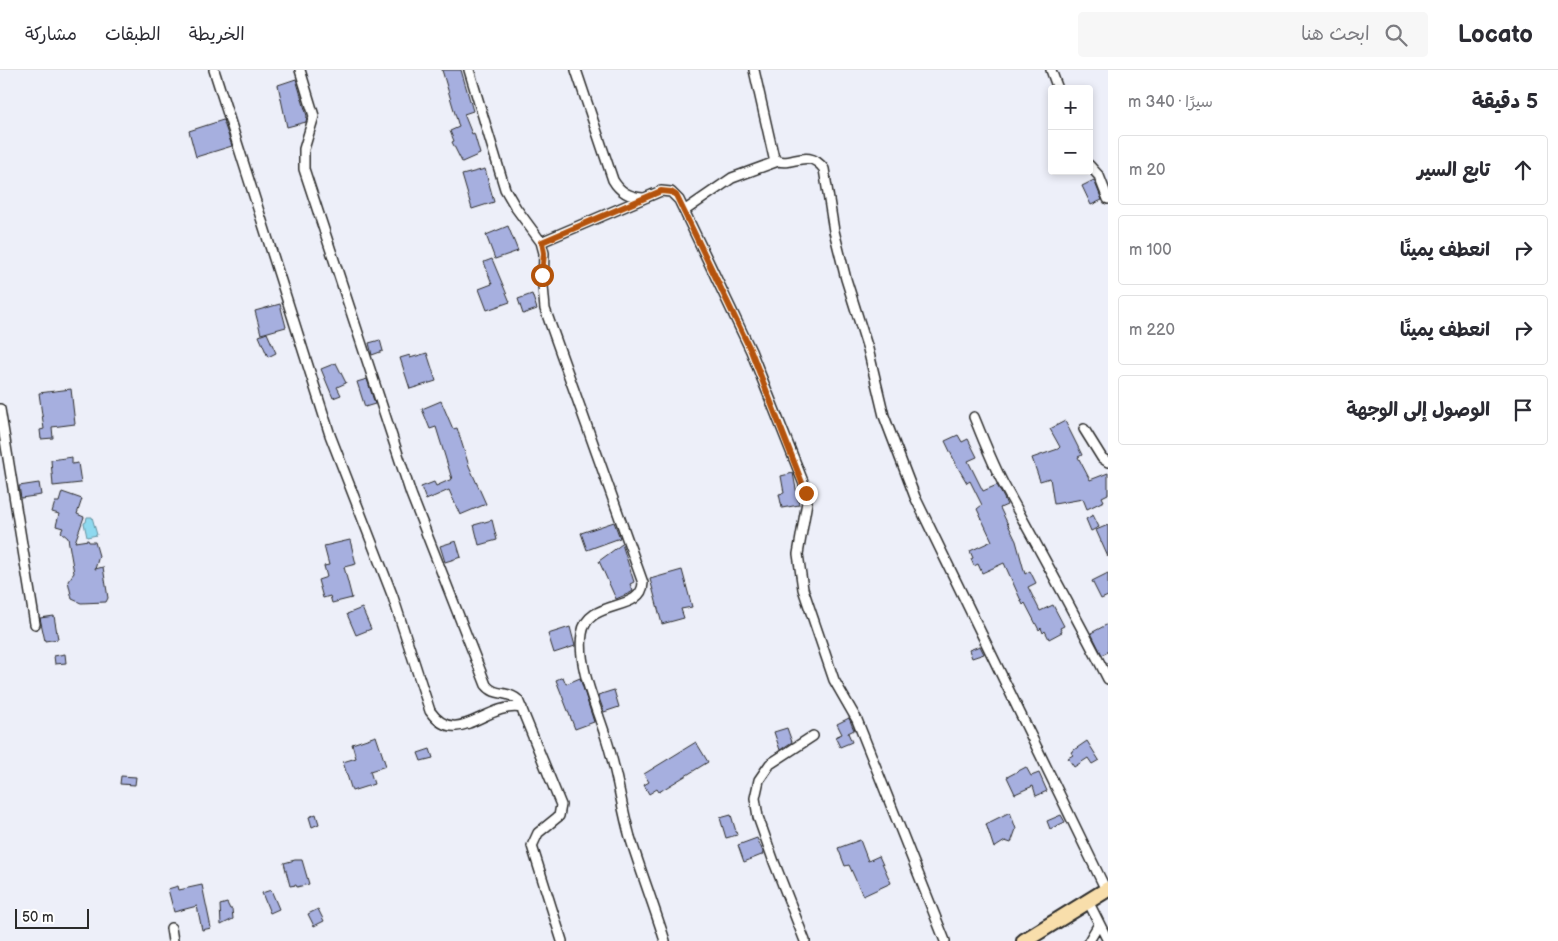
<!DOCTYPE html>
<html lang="ar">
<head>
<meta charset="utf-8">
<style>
  body { margin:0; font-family:"Balsamiq Sans","Playpen Sans Arabic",sans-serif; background:#f7f7f7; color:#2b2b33; direction:rtl }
  .controls { position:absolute; right:15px; top:15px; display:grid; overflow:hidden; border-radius:5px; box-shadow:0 2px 8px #0003 }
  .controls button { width:45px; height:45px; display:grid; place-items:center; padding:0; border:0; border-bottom:1px solid #e1e1e2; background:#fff; color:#2b2b33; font:25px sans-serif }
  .scale { position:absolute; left:15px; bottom:12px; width:74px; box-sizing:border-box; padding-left:5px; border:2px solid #2b2b2b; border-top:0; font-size:14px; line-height:18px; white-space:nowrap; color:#2b2b2b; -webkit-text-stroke:4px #fff; paint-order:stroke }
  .stop { position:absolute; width:15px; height:15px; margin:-11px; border:4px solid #b45309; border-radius:50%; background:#fff }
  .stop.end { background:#b45309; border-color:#fff; box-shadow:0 1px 5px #0008 }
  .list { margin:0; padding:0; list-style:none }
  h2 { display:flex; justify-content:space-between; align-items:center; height:65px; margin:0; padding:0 20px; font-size:21px }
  h2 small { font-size:16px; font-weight:400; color:#7c7c81 }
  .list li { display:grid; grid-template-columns:32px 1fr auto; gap:15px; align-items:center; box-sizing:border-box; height:70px; margin:0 10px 10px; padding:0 10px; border:1px solid #e1e1e2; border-radius:5px }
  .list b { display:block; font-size:19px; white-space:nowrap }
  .list em { font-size:16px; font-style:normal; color:#7c7c81 }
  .icon { flex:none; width:28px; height:28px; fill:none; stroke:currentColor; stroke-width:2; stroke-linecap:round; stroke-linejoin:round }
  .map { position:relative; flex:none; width:1108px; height:871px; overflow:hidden; direction:ltr }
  header { display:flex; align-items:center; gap:30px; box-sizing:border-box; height:70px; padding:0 25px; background:#fff; border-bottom:1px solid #e1e1e2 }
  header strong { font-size:24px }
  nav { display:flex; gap:28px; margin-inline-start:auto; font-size:18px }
  .search { width:350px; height:45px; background:#f7f7f7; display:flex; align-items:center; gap:12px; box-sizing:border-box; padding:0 18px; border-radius:5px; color:#7c7c81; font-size:19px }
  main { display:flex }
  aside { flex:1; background:#fff }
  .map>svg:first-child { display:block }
</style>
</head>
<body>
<header>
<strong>Locato</strong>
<div class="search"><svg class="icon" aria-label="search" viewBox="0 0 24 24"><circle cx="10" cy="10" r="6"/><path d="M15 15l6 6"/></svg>ابحث هنا</div>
<nav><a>الخريطة</a><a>الطبقات</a><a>مشاركة</a></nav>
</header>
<main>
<aside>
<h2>5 دقيقة<small>سيرًا · 340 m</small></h2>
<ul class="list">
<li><svg class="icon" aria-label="ahead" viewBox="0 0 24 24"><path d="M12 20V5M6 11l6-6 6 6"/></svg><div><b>تابع السير</b></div><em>20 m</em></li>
<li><svg class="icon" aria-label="right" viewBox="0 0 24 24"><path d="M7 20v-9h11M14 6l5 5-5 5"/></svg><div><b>انعطف يمينًا</b></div><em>100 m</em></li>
<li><svg class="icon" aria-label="right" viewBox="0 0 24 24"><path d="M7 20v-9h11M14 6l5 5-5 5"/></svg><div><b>انعطف يمينًا</b></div><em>220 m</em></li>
<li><svg class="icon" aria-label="arrive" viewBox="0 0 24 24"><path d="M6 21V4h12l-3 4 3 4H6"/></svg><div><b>الوصول إلى الوجهة</b></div></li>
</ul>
</aside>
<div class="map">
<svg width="1108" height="871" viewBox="0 0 1108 871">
  <rect width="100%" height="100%" fill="#edeff9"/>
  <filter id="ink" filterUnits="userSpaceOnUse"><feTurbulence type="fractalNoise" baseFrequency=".02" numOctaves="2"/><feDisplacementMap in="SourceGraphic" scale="10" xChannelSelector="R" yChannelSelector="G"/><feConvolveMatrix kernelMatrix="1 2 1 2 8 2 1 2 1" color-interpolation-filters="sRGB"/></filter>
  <g filter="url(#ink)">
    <path fill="#8ed9ef" stroke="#6693a1" d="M87,447H92L97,465L87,467L84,453L86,452Z"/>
    <path fill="#a6afdf" stroke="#2b2b2b" d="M442,0H461L473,41L464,44L472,64L474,63L480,84L462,92L452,72L454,71L450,61L459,57Z
      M296,9L307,46L306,52L287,57L278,15Z
      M223,50L232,76L196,87L189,61Z
      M485,99L494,132L472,139L462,105Z
      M1094,110L1102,130L1091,135L1082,116Z
      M508,156L518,181L495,189L486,165Z
      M492,189L510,232L487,240L479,219L492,214L484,192Z
      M532,224L537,239L523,244L518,229Z
      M280,234L286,257L261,264L255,241Z
      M267,263L276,283L268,287L259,266Z
      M380,270L383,281L372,285L369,273Z
      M427,283L436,311L410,319L400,288L410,285V288Z
      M336,293L346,313L337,317L341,325L333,328L321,299Z
      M367,309L375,334L365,337L357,312Z
      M71,319L75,354L52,357L53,368L41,369L40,360L44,359L39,323Z
      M441,331L453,359L457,358L469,396L486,434L460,445L449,420L426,430L421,417L434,412L436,416L452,409L436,357L430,359L422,339Z
      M1065,351L1082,385L1078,387L1090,410L1108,403V424L1102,427L1104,431L1087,439L1083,429L1054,434L1050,408L1040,411L1032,388L1058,379L1060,377L1050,359Z
      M958,365L962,372L968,369L977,387L968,391L983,421L997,415L1004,428L1007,435L1000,438L1016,471L1025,504L1030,501L1036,513L1028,517L1040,541L1053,535L1064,556L1060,558L1062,562L1049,569L1045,561L1043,563L1041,558L1039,560L1025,533L1023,535L1004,493L982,503L978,494L974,496L971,489L973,488L970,481L992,471L977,439L982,435L970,411L967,413L957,396L945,371Z
      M72,387V394L78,393L81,413L53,416L51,390Z
      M793,403L799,435L782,438L779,424L784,423L781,406Z
      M39,413L41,425L21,428L19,416Z
      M62,422L82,429L77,444L84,447L75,472L88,470L89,472H95L99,486L95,499L103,497L108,528L106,532L81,533L72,529L68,511L74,503L68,468L61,462L63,458L56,456L59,444L52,442L55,432H59Z
      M1093,445L1099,457L1091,461L1086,449Z
      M492,450L497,470L479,475L474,455Z
      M614,452L620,468L587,480L581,463Z
      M1108,455V487L1096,460Z
      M350,470L356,494L344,497L352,528L332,533L330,526L323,528L318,510L327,507L324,496L329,495L324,476Z
      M456,471L461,487L445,492L440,476Z
      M622,474L634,512L630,514L633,521L630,523L616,529L599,491Z
      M682,500L692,537L681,539L684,548L662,554L650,509Z
      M1108,503V526L1101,529L1092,511Z
      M362,538L371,559L356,565L347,544Z
      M54,546L58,569L45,571L40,548Z
      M1108,554V582L1102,585L1091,563Z
      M570,557L575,576L554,583L548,564Z
      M980,576L984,584L972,588L969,580Z
      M65,584L66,593L55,594L54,586Z
      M563,607L566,614L580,608L594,652L575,659L556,610Z
      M614,620L619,637L604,642L598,625Z
      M849,648L854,660L848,663L852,672L840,677L835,667L842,664L837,654Z
      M787,658L792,672L780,680L774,662Z
      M376,666L386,696L370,701L374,714L352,721L343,692L356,688L352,674Z
      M1087,671L1099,690L1092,694L1088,688L1074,697L1068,688L1073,685L1071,682Z
      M696,672L708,692L659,722L657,719L649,724L644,715L649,712L644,704Z
      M430,679L433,688L421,691L418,683Z
      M1026,697L1031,706L1039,703L1047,721L1036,726L1033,716L1015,724L1007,707Z
      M121,706L136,707L135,715L120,714Z
      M1010,742L1016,759L1011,773L1005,771L994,778L986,754Z
      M316,744L319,754L312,757L309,747Z
      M731,745L737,765L726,768L720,748Z
      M1061,745L1065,752L1050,759L1047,751Z
      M757,768L764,784L744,792L738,775Z
      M860,770L868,791L879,786L891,813L863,826L849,795L845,796L838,778Z
      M295,790H302L309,814L297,817L296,815L290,816L284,793Z
      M202,815L211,858L202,860L197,836L174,842L168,819L178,816L179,820Z
      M271,820L279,839L270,843L262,823Z
      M227,833L230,839H232L233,849L221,855L220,835Z
      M318,839L324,851L314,856L308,844Z"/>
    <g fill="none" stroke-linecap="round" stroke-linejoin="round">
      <g stroke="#2b2b2b" stroke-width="12">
        <path id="minor" d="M214,0L330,365L393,527L430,641C457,680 486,631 522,638
          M300,0L314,46L304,79V99L411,424L486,615C495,627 508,620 518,630L561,735L559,746L538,763L532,776L562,871
          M469,0L505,119L516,138L541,172L544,183L543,216L545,239L643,513C642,543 587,528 582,564C577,597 598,640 607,671C617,702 621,735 630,767C641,802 654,836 665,871
          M576,0L613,110C620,122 629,127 643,128
          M754,0L774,88C789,101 806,75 824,99L834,161L846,209L868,279L884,346L915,427L1106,820
          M1051,0L1058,19
          M1089,95L1099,106L1108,129
          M684,141L732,108L778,91
          M541,172L661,121L671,122L679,130L751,281L804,414L807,432L798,484L803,519L834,610L857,650L945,871
          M0,339L35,554
          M974,347C984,371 993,395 1005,417C1040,481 1075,544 1108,609
          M1084,359L1102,388L1108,392
          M1088,831L1108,871
          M171,858L173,871
          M805,871L774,792L758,747L755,728L759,710L770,694L813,666
          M1089,871L1099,854"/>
      </g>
      <g stroke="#2b2b2b" stroke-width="18">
        <path id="primary" d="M1024,871L1108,819"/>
      </g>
      <use href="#minor" stroke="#fff" stroke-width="9"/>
      <use href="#primary" stroke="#f8deab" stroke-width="14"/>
    </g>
  </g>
  <g fill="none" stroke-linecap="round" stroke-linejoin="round" filter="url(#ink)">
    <path stroke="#b45309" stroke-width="6" d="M542,205L544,183L542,172L661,121L671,122L676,125L751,281L806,423"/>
  </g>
</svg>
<div class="controls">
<button>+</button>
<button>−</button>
</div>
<div class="scale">50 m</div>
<div class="stop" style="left:542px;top:205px"></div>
<div class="stop end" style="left:806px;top:423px"></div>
</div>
</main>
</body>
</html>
